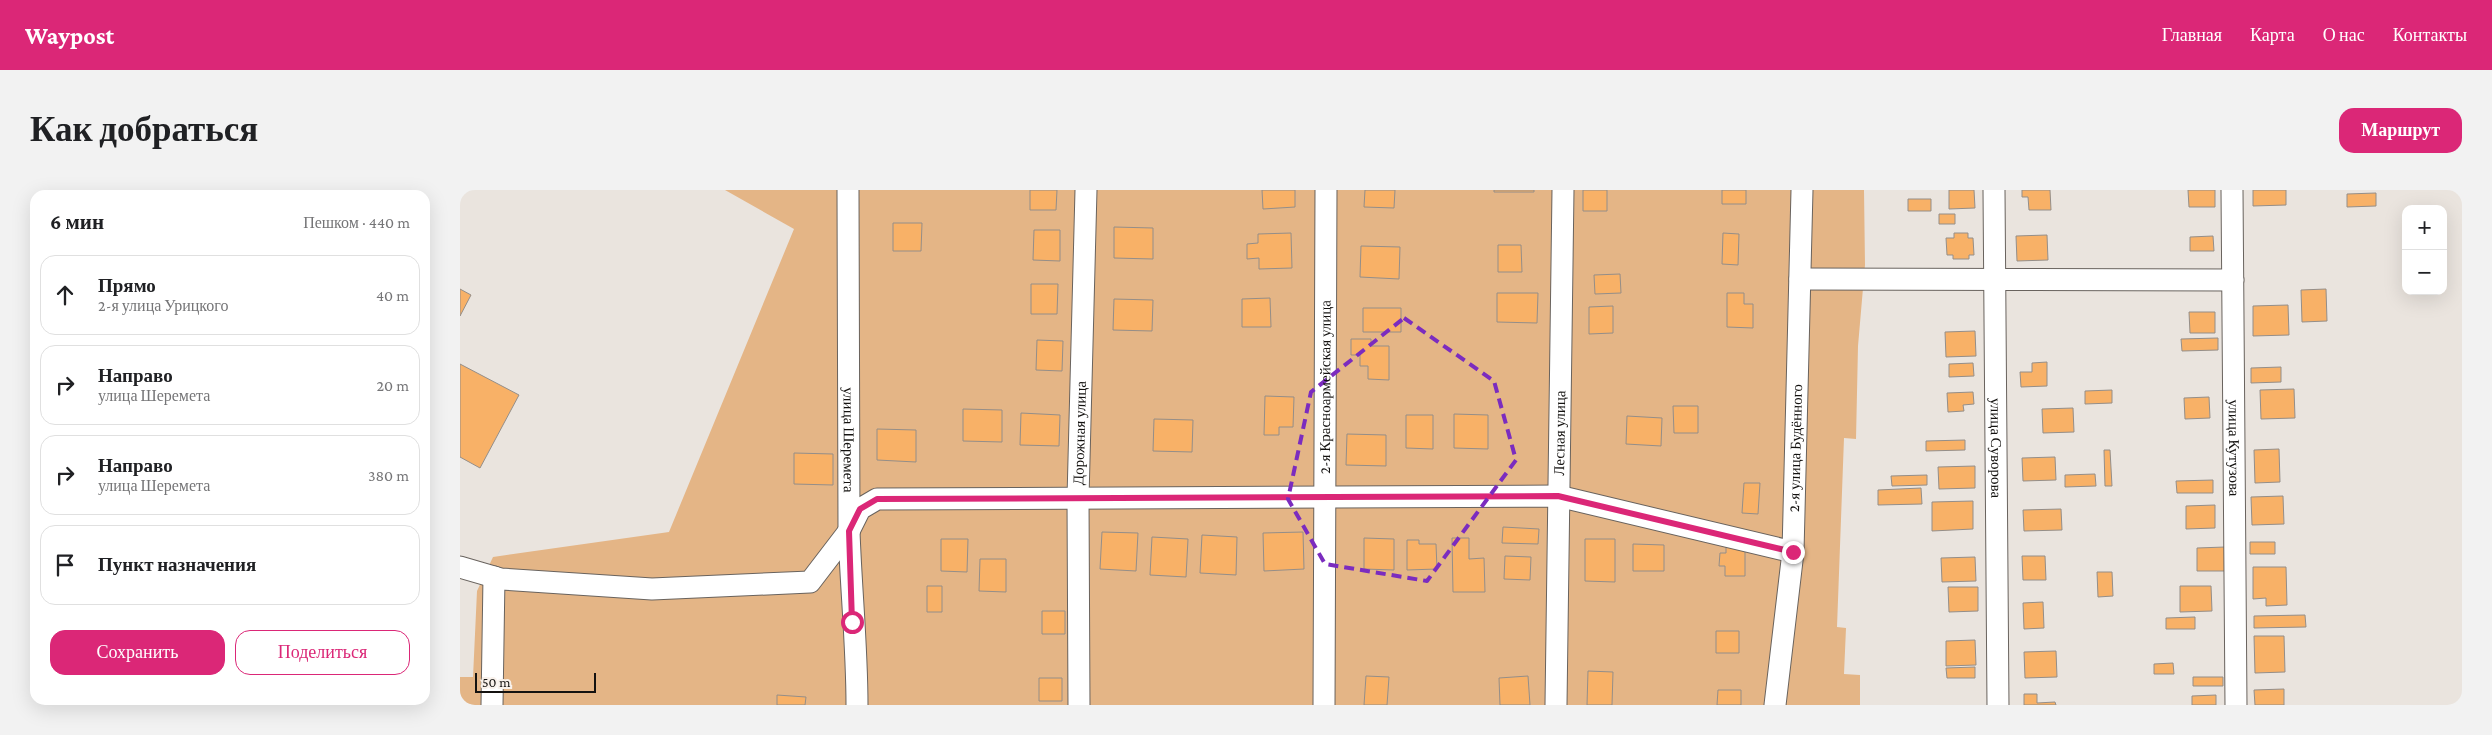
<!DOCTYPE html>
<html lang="ru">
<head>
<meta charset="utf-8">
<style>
  body { margin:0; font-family:"Crimson Pro",serif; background:#f2f2f2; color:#202124 }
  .controls { position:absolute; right:15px; top:15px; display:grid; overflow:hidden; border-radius:10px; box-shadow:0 5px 20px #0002 }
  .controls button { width:45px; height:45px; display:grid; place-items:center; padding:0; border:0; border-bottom:1px solid #e0e0e0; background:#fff; color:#202124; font:25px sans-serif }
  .scale { position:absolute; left:15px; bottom:12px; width:121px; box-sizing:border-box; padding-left:5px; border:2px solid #141210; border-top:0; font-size:14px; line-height:18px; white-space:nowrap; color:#141210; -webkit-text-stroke:4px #f8f1eb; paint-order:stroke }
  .stop { position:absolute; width:15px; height:15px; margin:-11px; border:4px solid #db2777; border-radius:50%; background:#fff }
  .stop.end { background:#db2777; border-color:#fff; box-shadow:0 1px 5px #0008 }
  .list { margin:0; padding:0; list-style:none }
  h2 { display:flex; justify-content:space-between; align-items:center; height:65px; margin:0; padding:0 20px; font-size:21px }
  h2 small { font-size:16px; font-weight:400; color:#757577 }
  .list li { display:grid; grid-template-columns:32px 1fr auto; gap:15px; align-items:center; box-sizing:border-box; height:80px; margin:0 10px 10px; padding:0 10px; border:1px solid #e0e0e0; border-radius:15px }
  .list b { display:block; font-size:19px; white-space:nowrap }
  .list p { margin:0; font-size:16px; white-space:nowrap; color:#757577 }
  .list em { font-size:16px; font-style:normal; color:#757577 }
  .actions { display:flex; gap:10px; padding:15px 20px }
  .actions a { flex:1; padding:11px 0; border:1px solid #db2777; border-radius:15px; text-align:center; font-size:18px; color:#db2777 }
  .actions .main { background:#db2777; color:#fff }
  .icon { flex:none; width:28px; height:28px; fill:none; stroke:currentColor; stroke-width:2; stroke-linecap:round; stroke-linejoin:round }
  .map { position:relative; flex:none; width:2002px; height:515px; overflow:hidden; border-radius:15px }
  header { display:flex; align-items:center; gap:30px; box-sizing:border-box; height:70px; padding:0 25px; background:#db2777; color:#fff }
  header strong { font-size:24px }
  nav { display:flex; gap:28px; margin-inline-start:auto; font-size:18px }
  .intro { display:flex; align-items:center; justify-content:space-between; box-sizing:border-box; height:120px; padding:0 30px }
  h1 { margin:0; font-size:35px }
  .button { padding:12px 22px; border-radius:15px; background:#db2777; color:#fff; font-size:18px; font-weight:700 }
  main { display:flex; gap:30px; padding:0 30px }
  aside { flex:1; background:#fff; border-radius:15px; box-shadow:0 5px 20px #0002 }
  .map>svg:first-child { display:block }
</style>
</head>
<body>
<header>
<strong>Waypost</strong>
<nav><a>Главная</a><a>Карта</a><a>О нас</a><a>Контакты</a></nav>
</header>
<div class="intro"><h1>Как добраться</h1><a class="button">Маршрут</a></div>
<main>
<aside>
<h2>6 мин<small>Пешком · 440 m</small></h2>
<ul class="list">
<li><svg class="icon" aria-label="ahead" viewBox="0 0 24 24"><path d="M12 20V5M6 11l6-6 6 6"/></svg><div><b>Прямо</b><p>2-я улица Урицкого</p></div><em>40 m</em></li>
<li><svg class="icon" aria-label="right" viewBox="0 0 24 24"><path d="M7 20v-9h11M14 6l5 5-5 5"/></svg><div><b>Направо</b><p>улица Шеремета</p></div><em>20 m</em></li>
<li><svg class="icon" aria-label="right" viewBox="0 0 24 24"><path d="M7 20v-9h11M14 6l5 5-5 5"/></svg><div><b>Направо</b><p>улица Шеремета</p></div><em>380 m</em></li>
<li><svg class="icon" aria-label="arrive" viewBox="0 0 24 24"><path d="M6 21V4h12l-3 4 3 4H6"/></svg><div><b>Пункт назначения</b></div></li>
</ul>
<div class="actions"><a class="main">Сохранить</a><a>Поделиться</a></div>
</aside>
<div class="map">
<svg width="2002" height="515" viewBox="0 0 2002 515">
  <rect width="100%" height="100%" fill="#eae4de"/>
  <path fill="#e4b586" d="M265,0H1404L1405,75L1398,156L1396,249L1384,248L1377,437L1386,438L1384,484L1400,485V515H0V487H13L17,401L33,367L209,342L334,39Z"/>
  <path fill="#f8b167" stroke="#948e89" d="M570,0H597L596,20H570Z
    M802,0H835V17L803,19Z
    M905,0H935L934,18L904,17Z
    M1034,0H1074V2H1034Z
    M1123,0H1147V21H1123Z
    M1262,0H1286V14H1262Z
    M1489,0H1514L1515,18L1489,19Z
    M1562,0H1590L1591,20H1569L1568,7H1562Z
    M1728,0H1755V17H1729Z
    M1793,0H1826V15L1793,16Z
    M1916,3V16L1887,17V4Z
    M1448,9H1471V21H1448Z
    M1479,24H1495V34H1479Z
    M433,33H462L461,61H433Z
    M654,37L693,38V69L654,68Z
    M574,40H600V71L573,70Z
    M831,43L832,78L799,79V68L787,69V54L798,53V44Z
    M1263,43L1279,44L1278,75L1262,74Z
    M1494,43H1508V48H1513L1514,65H1509V69H1493V65H1487L1486,48H1494Z
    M1587,45L1588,70L1557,71L1556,46Z
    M1753,46L1754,61H1730V47Z
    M1038,55H1061L1062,82H1038Z
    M901,56L940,57L939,89L900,87Z
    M1160,84L1161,103L1135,104L1134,85Z
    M571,94H598L597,124H571Z
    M0,99L11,105L0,126Z
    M1866,99L1867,131L1842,132L1841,100Z
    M1037,103H1078L1077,133L1037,132Z
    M1267,103H1284V114H1293V138L1267,137Z
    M810,108L811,137H782V109Z
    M654,109L693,110L692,141L653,140Z
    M1828,115L1829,145L1793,146V116Z
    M1153,116V143L1129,144V117Z
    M903,118H941V142H903Z
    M1729,122H1755V143H1730Z
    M1515,141L1516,166L1486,167L1485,142Z
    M1758,148V160L1722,161L1721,149Z
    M891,149H911V156H929V190L908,189V176H900V165H891Z
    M577,150L603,151L602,181L576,180Z
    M1587,172V196L1561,197L1560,182H1572V173Z
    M1513,173L1514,186L1489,187V174Z
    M0,174L59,205L20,278L0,267Z
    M1821,177V192L1791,193V178Z
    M1834,199L1835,228L1801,229L1800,200Z
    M1652,200V213L1625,214V201Z
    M1513,202L1514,214L1503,215L1504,221L1488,222L1487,203Z
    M805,206L834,207L833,237H819V245H804Z
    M1749,207L1750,228L1725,229L1724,208Z
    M1213,216H1238V243H1214Z
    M1613,218L1614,242L1583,243L1582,219Z
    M503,219L542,220V252L503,251Z
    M561,223L600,225L599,256L560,255Z
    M994,224L1028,225V259L994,258Z
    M946,225H973V259L946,258Z
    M1167,226L1202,228L1201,256L1166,254Z
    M694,229L733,230L732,262L693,261Z
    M417,239L456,240V272L417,270Z
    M887,244L926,245V276L886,275Z
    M1505,250V260L1466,261V251Z
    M1819,259L1820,292L1795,293L1794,260Z
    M1644,260H1650L1652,296H1645Z
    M334,263L373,264V295L334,294Z
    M1595,267L1596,290L1563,291L1562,268Z
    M1515,276V298L1479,299L1478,277Z
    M1635,284L1636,296L1605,297V285Z
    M1467,285V295L1432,296L1431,286Z
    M1753,290V303H1717L1716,291Z
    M1284,293H1300L1298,324L1282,323Z
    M1461,298L1462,314L1418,315V300Z
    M1823,306L1824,334L1792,335L1791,307Z
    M1513,311V339L1472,341V312Z
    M1755,315V338L1726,339V316Z
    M1601,319L1602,340L1564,341L1563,320Z
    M1043,337L1079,339L1078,354L1042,353Z
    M642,342L678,343L676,381L640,379Z
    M843,342L844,379L804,381L803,343Z
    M742,345L777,347L776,385L740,383Z
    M692,347L728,349L726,387L690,385Z
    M904,348L934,349V380L904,379Z
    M992,348H1009V369L1024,368L1025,402H993Z
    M481,349H508L507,382L481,381Z
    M1125,349H1155V392L1125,391Z
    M947,350H959V354H976L977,379L947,380Z
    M1790,352H1815V364H1790Z
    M1173,354L1204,355V381H1173Z
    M1266,356L1285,357V386H1265V376H1259L1260,363H1266Z
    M1765,357L1766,381H1737V358Z
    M1045,366L1071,367L1070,390L1044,389Z
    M1562,366H1585L1586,390H1563Z
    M1515,367L1516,391L1482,392L1481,368Z
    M520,369H546V402L519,401Z
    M1793,377H1826L1827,415L1806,416V408L1793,409Z
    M1637,382H1652L1653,406L1638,407Z
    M467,396H482V422H467Z
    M1720,396H1751L1752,421L1720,422Z
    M1488,397H1518V421L1489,422Z
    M1583,412L1584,438L1564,439L1563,413Z
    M582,421H605V444H582Z
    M1845,425L1846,437L1794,438V426Z
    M1735,427V439H1706V428Z
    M1256,441H1279V463H1256Z
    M1794,446H1824L1825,482L1795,483Z
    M1515,450L1516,475L1486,476V451Z
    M1596,461L1597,487L1565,488L1564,462Z
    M1713,473L1714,484H1694V474Z
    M1515,477V488H1487L1486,478Z
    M1128,481L1153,482L1152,515H1127Z
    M906,486L929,487L927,515H904Z
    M1068,486L1070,515H1040L1039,488Z
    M1733,487H1763V496H1733Z
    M579,488H602V511H579Z
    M1824,499V515H1795L1794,500Z
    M1258,500H1281V515H1257Z
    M1564,504H1577V513L1595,512L1596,515H1564Z
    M317,505L346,507L345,515H317Z
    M1756,505V515H1732V506Z"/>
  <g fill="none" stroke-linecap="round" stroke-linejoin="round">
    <g stroke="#69635e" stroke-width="23">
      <g id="minor">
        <path id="s1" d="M388,0L389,341L400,319L417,309L1098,306L1333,362"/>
        <path id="s2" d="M1534,0L1538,515"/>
        <path id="s3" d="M1772,0L1776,515"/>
        <path d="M1340,89C1484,88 1629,91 1773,90"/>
        <path d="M389,341C391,399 397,457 397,515"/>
        <path d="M0,377L41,389L192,399L350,392L389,341"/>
        <path d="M32,515L34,387"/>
        <path id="s4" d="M619,515L618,308L626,0"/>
        <path id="s5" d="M864,515L866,0"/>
        <path id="s6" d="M1096,515L1103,0"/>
        <path id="s7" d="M1315,515L1333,362L1342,0"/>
      </g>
    </g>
    <use href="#minor" stroke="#fff" stroke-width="21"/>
  </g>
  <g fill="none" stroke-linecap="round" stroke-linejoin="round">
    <path stroke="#db2777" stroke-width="6" d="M392,432L389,341L400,319L417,309L1098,306L1333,362"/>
  </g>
  <path fill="none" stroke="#7b2cbf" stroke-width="4" stroke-dasharray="10 6" stroke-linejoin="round" d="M944,128L1034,191L1056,270L967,391L865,374L828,309L851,202Z"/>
  <g text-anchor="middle" stroke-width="4" stroke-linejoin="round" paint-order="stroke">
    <g font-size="15" fill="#141210" stroke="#f8f1eb">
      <text dy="5" stroke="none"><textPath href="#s5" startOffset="318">2-я Красноармейская улица</textPath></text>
      <text dy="5" stroke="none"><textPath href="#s4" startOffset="272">Дорожная улица</textPath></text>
      <text dy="5" stroke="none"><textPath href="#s6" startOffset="272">Лесная улица</textPath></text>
      <text dy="5" stroke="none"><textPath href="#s1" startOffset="250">улица Шеремета</textPath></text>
      <text dy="5" stroke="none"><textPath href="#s7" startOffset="258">2-я улица Будённого</textPath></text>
      <text dy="5" stroke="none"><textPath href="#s2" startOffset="258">улица Суворова</textPath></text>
      <text dy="5" stroke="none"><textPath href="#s3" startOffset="258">улица Кутузова</textPath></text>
    </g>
  </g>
</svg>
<div class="controls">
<button>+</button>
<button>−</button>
</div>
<div class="scale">50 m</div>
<div class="stop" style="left:392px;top:432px"></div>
<div class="stop end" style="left:1333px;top:362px"></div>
</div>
</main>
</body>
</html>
